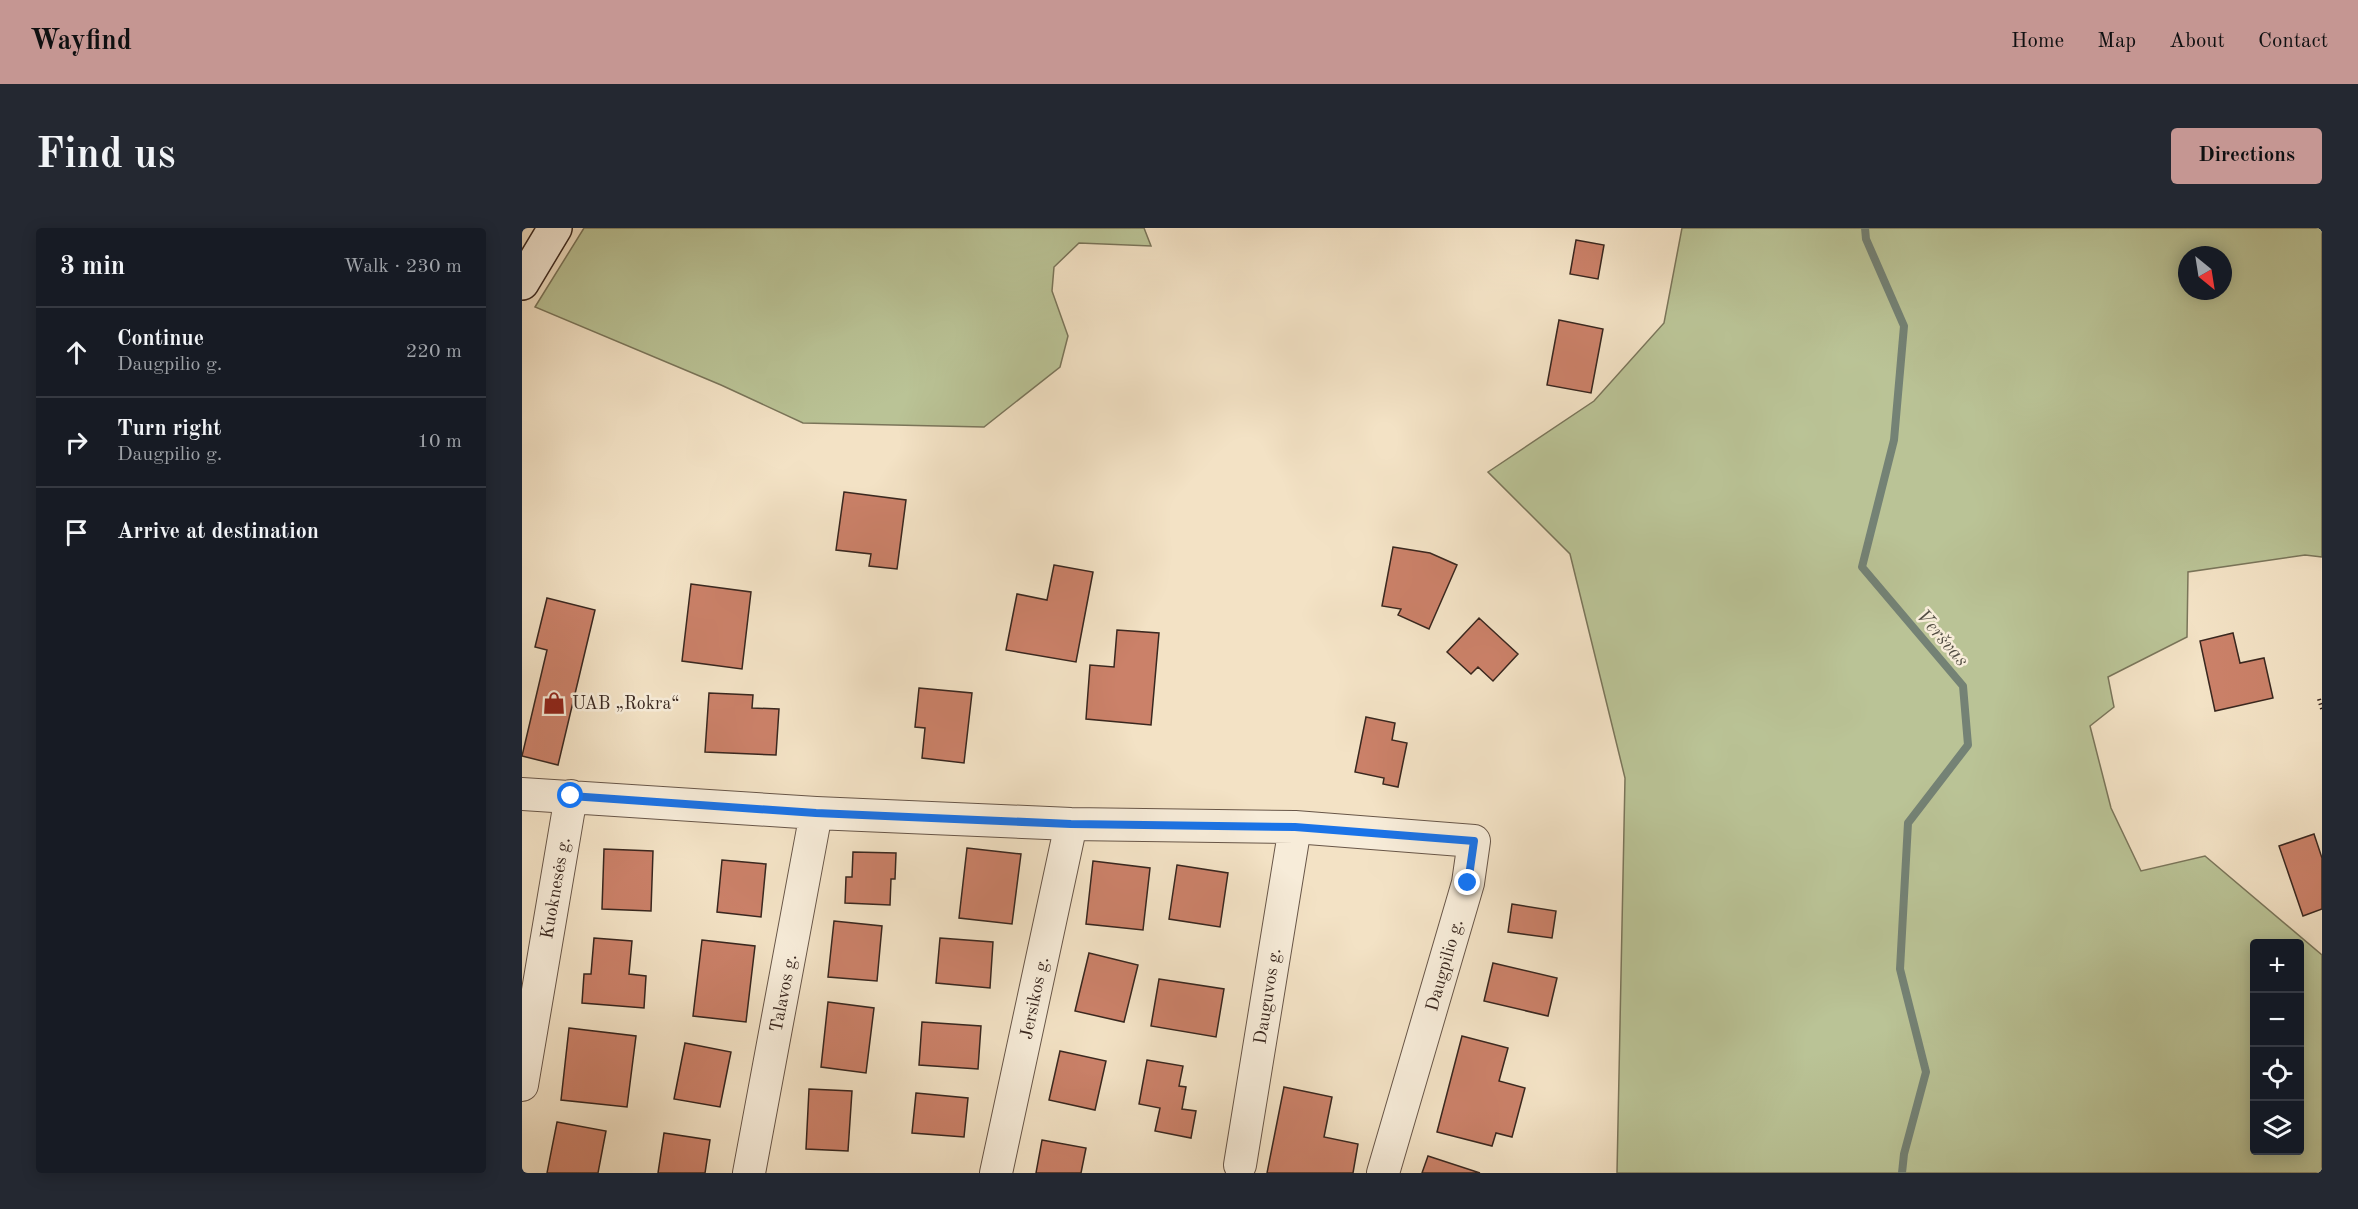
<!DOCTYPE html>
<html lang="en">
<head>
<meta charset="utf-8">
<style>
  body { margin:0; font-family:"Old Standard TT",serif; background:#242831; color:#f1f3f6 }
  .controls { position:absolute; right:18px; bottom:18px; display:grid; overflow:hidden; border-radius:6px; box-shadow:0 3px 15px #0003 }
  .controls button { width:54px; height:54px; display:grid; place-items:center; padding:0; border:0; border-bottom:2px solid #363941; background:#171b24; color:#f1f3f6; font:30px sans-serif }
  .compass { position:absolute; left:1656px; top:18px; width:54px; height:54px; border-radius:50%; background:#171b24; box-shadow:0 3px 15px #0003; rotate:150deg }
  .stop { position:absolute; width:18px; height:18px; margin:-14px; border:4px solid #1a73e8; border-radius:50%; background:#fff }
  .stop.end { background:#1a73e8; border-color:#fff; box-shadow:0 2px 6px #0008 }
  .list { margin:0; padding:0; list-style:none }
  h2 { display:flex; justify-content:space-between; align-items:center; height:78px; margin:0; padding:0 24px; font-size:26px }
  h2 small { font-size:20px; font-weight:400; color:#9ea1a6 }
  .list li { display:grid; grid-template-columns:39px 1fr auto; gap:18px; align-items:center; box-sizing:border-box; height:90px; padding:0 24px; border-top:2px solid #363941 }
  .list b { display:block; font-size:22px; white-space:nowrap }
  .list p { margin:0; font-size:20px; white-space:nowrap; color:#9ea1a6 }
  .list em { font-size:20px; font-style:normal; color:#9ea1a6 }
  .icon { flex:none; width:33px; height:33px; fill:none; stroke:currentColor; stroke-width:2; stroke-linecap:round; stroke-linejoin:round }
  .map { position:relative; flex:none; width:1800px; height:945px; overflow:hidden; border-radius:6px }
  header { display:flex; align-items:center; gap:36px; box-sizing:border-box; height:84px; padding:0 30px; background:#c59692; color:#111 }
  header strong { font-size:28px }
  nav { display:flex; gap:33px; margin-inline-start:auto; font-size:21px }
  .intro { display:flex; align-items:center; justify-content:space-between; box-sizing:border-box; height:144px; padding:0 36px }
  h1 { margin:0; font-size:42px }
  .button { padding:15px 27px; border-radius:6px; background:#c59692; color:#111; font-size:21px; font-weight:700 }
  main { display:flex; gap:36px; padding:0 36px }
  aside { flex:1; background:#171b24; border-radius:6px; box-shadow:0 3px 15px #0003 }
  .map>svg:first-child { display:block }
</style>
</head>
<body>
<header>
<strong>Wayfind</strong>
<nav><a>Home</a><a>Map</a><a>About</a><a>Contact</a></nav>
</header>
<div class="intro"><h1>Find us</h1><a class="button">Directions</a></div>
<main>
<aside>
<h2>3 min<small>Walk · 230 m</small></h2>
<ul class="list">
<li><svg class="icon" aria-label="ahead" viewBox="0 0 24 24"><path d="M12 20V5M6 11l6-6 6 6"/></svg><div><b>Continue</b><p>Daugpilio g.</p></div><em>220 m</em></li>
<li><svg class="icon" aria-label="right" viewBox="0 0 24 24"><path d="M7 20v-9h11M14 6l5 5-5 5"/></svg><div><b>Turn right</b><p>Daugpilio g.</p></div><em>10 m</em></li>
<li><svg class="icon" aria-label="arrive" viewBox="0 0 24 24"><path d="M6 21V4h12l-3 4 3 4H6"/></svg><div><b>Arrive at destination</b></div></li>
</ul>
</aside>
<div class="map">
<svg width="1800" height="945" viewBox="0 0 1800 945">
  <rect width="100%" height="100%" fill="#f3e2c5"/>
  <filter id="stains"><feTurbulence type="fractalNoise" baseFrequency=".00333" numOctaves="4"/><feColorMatrix values="0 0 0 0 .2 0 0 0 0 .09 0 0 0 0 .02 0 0 0 .5 -.17"/></filter>
  <radialGradient id="worn" r=".72"><stop offset=".6" stop-color="#630" stop-opacity="0"/><stop offset="1" stop-color="#630" stop-opacity=".3"/></radialGradient>
  <path fill="#bac396" stroke="#7a755a" stroke-width="1.5" fill-rule="evenodd" d="M62,0H622L629,18L557,15L532,39L530,63L546,108L538,139L462,199L281,195L199,157L13,79Z
    M1160,0H1800V329L1783,327L1666,344L1665,409L1586,449L1592,479L1568,498L1589,580L1619,643L1683,628L1800,727V945H1095L1103,550L1048,326L966,244L1072,173L1142,95ZM1665,27H1701V63H1665ZM1732,716H1778V922H1732Z"/>
  <g fill="none" stroke-linecap="round" stroke-linejoin="round">
    <path stroke="#748275" stroke-width="8" d="M1343,0L1344,11L1382,98L1372,212L1340,339L1441,458L1446,517L1386,595L1378,741L1404,844L1382,926L1380,945"/>
  </g>
  <path fill="#cb8169" stroke="#39271f" stroke-width="1.5" d="M1054,12L1082,17L1076,51L1048,46Z
    M1037,92L1081,101L1069,165L1025,157Z
    M322,264L384,272L375,341L347,338L349,326L314,322Z
    M871,319L908,325L935,337L907,401L876,387L879,381L860,378Z
    M532,337L571,344L554,434L484,422L495,366L525,372Z
    M169,356L229,364L220,441L160,433Z
    M25,370L73,382L36,537L0,528L25,422L13,419Z
    M957,390L996,426L971,453L956,439L949,446L925,424Z
    M595,402L637,405L629,497L564,491L568,437L592,439Z
    M1711,405L1718,435L1742,430L1751,470L1693,483L1678,413Z
    M397,460L450,465L442,535L400,530L403,500L393,499Z
    M187,465L231,467L230,480L257,481L254,527L183,524Z
    M844,489L873,495L870,512L885,515L876,559L861,556L862,550L833,544Z
    M1792,606L1800,630V681L1781,688L1757,618Z
    M445,620L499,626L490,696L437,690Z
    M82,621L131,623L129,683L80,681Z
    M331,624L374,625L373,651H369L368,677L323,675L324,649H330Z
    M200,632L244,636L239,689L195,684Z
    M571,633L628,640L621,702L564,696Z
    M655,637L706,645L698,699L647,691Z
    M990,676L1034,683L1030,710L986,704Z
    M312,693L360,698L355,753L306,749Z
    M72,710L110,713L107,746L124,748L122,780L60,775L62,746H69Z
    M418,710L471,714L468,760L414,755Z
    M180,712L233,718L224,794L171,788Z
    M567,725L616,737L602,794L553,783Z
    M971,735L1035,750L1026,788L962,773Z
    M637,751L702,761L694,809L629,798Z
    M306,774L352,780L344,845L299,839Z
    M400,794L459,798L456,841L397,837Z
    M47,800L114,808L105,879L39,872Z
    M940,808L986,820L977,853L1003,860L990,909L974,905L970,918L915,904Z
    M163,815L209,824L198,879L152,871Z
    M538,823L584,833L573,882L527,872Z
    M625,832L661,838L657,858L664,859L660,881L674,883L669,910L633,903L638,880L617,876Z
    M762,859L810,869L802,909L836,916L831,945H745Z
    M287,861L330,863L326,923L284,921Z
    M394,865L446,870L442,909L390,905Z
    M35,894L84,903L76,945H25Z
    M142,905L188,912L183,945H136Z
    M520,912L564,920L559,945H514Z
    M906,928L958,945H900Z"/>
  <g fill="none" stroke-linecap="round" stroke-linejoin="round">
    <g stroke="#685648" stroke-width="34">
      <path id="street" d="M0,566L294,585L549,596L773,599L952,613L946,655L861,945
        M0,857L49,568
        M718,937L773,599
        M227,945L294,585
        M474,945L549,596"/>
    </g>
    <g stroke="#39271f" stroke-width="36">
      <path id="secondary" d="M0,55L33,0"/>
    </g>
    <path stroke="#39271f" stroke-width="4" stroke-dasharray="1.5 3" stroke-linecap="butt" d="M1797,471L1800,481"/>
    <use href="#street" stroke="#f7ecd9" stroke-width="32"/>
    <use href="#secondary" stroke="#f7ecd9" stroke-width="33"/>
  </g>
  <g fill="none" stroke-linecap="round" stroke-linejoin="round">
    <path stroke="#1a73e8" stroke-width="8" d="M49,568L294,585L549,596L773,599L952,613L946,655"/>
  </g>
  <defs>
    <g id="shop-bare" transform="scale(1.8)"><path d="M-5-2.5h2.3a2.7 3.5 0 0 1 5.4 0H5L5.5 6h-11ZM-1.5-2.5h3a1.5 2.3 0 0 0-3 0Z" fill="#8f2418" stroke="#f7ecd9" stroke-width="2.5" paint-order="stroke"/></g>
  </defs>
  <g fill-rule="evenodd">
    <use href="#shop-bare" x="32" y="475"/>
  </g>
  <g text-anchor="middle" stroke-width="5" stroke-linejoin="round" paint-order="stroke">
    <g font-size="18" fill="#39271f" stroke="#f7ecd9" text-anchor="start">
      <text x="50" y="481">UAB „Rokra“</text>
    </g>
    <g font-size="18" fill="#39271f" stroke="#f7ecd9">
      <text transform="translate(33 660) rotate(-80)" y="6">Kuoknesės g.</text>
      <text transform="translate(922 737) rotate(-74)" y="6">Daugpilio g.</text>
      <text transform="translate(261 765) rotate(-79)" y="6">Talavos g.</text>
      <text transform="translate(745 768) rotate(-81)" y="6">Dauguvos g.</text>
      <text transform="translate(512 770) rotate(-78)" y="6">Jersikos g.</text>
    </g>
    <g font-size="20" font-style="italic" fill="#524d43" stroke="#f7ecd9">
      <text transform="translate(1421 409) rotate(49)" y="7">Veršvas</text>
    </g>
  </g>
  <rect width="100%" height="100%" filter="url(#stains)"/>
  <rect width="100%" height="100%" fill="url(#worn)"/>
</svg>
<div class="controls">
<button>+</button>
<button>−</button>
<button><svg class="icon" aria-label="locate" viewBox="0 0 24 24"><circle cx="12" cy="12" r="6"/><path d="M12 2v4M12 18v4M2 12h4M18 12h4"/></svg></button>
<button><svg class="icon" aria-label="layers" viewBox="0 0 24 24"><path d="M12 4l9 5-9 5-9-5zM3 14l9 5 9-5"/></svg></button>
</div>
<svg class="compass" viewBox="-18 -18 36 36"><path d="M0-13l5 13h-10z" fill="#e53935"/><path d="M0 13l5-13h-10z" fill="#9ea1a6"/></svg>
<div class="stop" style="left:49px;top:568px"></div>
<div class="stop end" style="left:946px;top:655px"></div>
</div>
</main>
</body>
</html>
